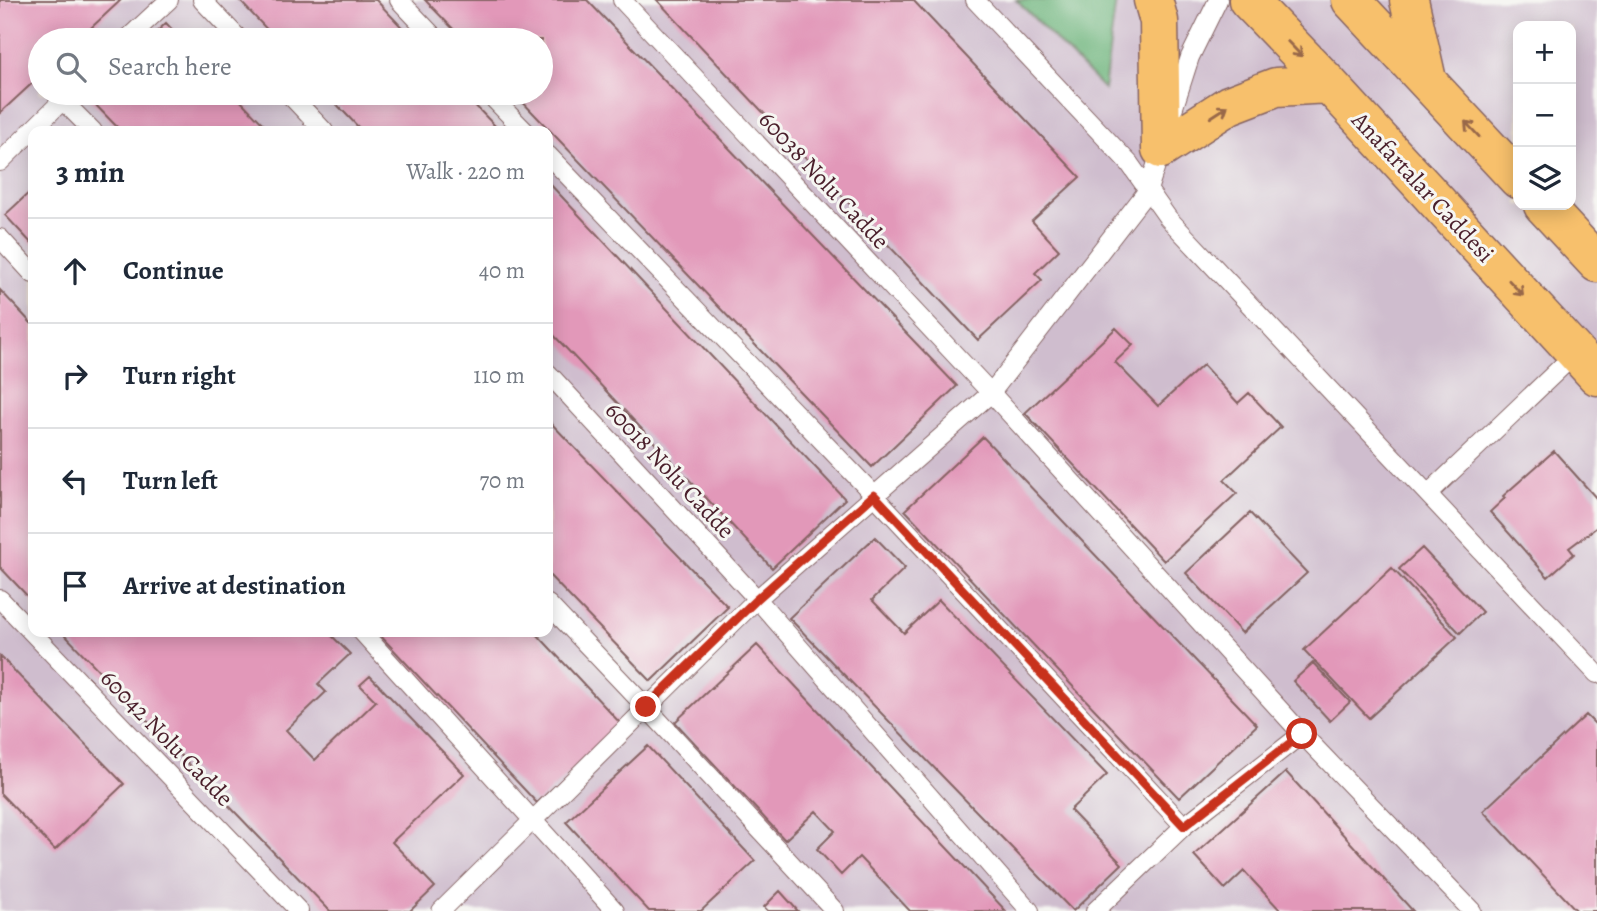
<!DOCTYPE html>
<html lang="en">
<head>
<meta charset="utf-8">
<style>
  body { margin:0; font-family:Alegreya,serif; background:#f2f2f3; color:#1f2937 }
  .controls { position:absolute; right:21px; top:21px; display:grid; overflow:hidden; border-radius:14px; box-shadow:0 4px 18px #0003 }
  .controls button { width:63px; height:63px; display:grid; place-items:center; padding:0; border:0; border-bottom:2px solid #e0e1e3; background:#fff; color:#1f2937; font:35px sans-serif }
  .stop { position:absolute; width:21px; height:21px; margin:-16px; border:5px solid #c8321e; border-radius:50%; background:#fff }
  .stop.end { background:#c8321e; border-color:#fff; box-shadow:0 2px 7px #0008 }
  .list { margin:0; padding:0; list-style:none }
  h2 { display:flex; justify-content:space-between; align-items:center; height:91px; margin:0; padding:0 28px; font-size:30px }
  h2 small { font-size:23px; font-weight:400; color:#747a83 }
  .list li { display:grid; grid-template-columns:46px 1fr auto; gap:21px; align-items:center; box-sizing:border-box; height:105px; padding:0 28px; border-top:2px solid #e0e1e3 }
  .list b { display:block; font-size:26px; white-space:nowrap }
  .list em { font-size:23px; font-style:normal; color:#747a83 }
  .icon { flex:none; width:38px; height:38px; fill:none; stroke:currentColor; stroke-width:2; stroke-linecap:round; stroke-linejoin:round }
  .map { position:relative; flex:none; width:1597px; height:911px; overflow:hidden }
  .search { position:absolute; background:#fff; box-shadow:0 4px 18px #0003; left:28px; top:28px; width:525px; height:77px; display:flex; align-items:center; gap:18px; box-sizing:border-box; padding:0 24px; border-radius:38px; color:#747a83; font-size:26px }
  .panel { position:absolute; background:#fff; box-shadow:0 4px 18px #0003; left:28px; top:126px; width:525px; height:511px; border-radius:14px }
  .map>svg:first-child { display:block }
</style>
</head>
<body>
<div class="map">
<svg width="1597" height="911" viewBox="0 0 1597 911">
  <rect width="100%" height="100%" fill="#f6f6f2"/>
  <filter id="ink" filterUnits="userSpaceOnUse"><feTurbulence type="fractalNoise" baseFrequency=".0143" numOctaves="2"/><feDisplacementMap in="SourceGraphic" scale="14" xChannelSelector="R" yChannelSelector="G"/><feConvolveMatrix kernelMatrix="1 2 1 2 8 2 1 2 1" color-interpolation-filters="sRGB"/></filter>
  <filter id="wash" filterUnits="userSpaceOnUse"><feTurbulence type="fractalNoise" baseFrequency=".00686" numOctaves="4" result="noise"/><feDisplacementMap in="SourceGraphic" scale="28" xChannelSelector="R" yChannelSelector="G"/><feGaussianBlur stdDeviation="1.57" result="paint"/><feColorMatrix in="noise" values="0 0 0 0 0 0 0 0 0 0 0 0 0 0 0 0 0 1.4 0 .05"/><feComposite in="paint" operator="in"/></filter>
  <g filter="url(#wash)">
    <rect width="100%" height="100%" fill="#f3e2cb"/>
    <path fill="#cfbdce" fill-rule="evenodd" d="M0,0H1597V911H0ZM1518,26H1571V205H1518ZM40,40H541V93H40ZM33,131H548V632H33Z"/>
    <path fill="#6cb47a" stroke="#5b6a52" stroke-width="2" d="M1016,0H1116L1104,89Z"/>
    <g id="blocks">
      <path fill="#e298b9" d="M0,0H121L78,40H40V76L0,113Z
        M239,0H376L414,40H277Z
        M425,0H587L957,386L872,467L514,93H541V40H464Z
        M657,0H913L1080,177L1032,221L1059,250L1035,273L1042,280L978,340Z
        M166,23L182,40H148Z
        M93,93H233L270,131H121L88,97Z
        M326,93H463L500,131H362Z
        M548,182L845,499L772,568L548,329Z
        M33,189V245L5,215Z
        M0,290L33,325V602L0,567Z
        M1116,328L1133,345L1115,362L1158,406L1203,365L1238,403L1249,393L1281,427L1224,480L1237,493L1164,561L1025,413Z
        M548,420L728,607L651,681L548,574Z
        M983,437L1257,725L1179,798L905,510Z
        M1554,451L1597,499V527L1569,548L1574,554L1548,577L1490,512L1505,498L1503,496Z
        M1250,513L1307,573L1242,633L1186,573Z
        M875,537L905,568L872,600L904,633L939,600L1107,775L1070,810L1122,864L1073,911L789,618Z
        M1422,548L1482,612L1460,633L1399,569Z
        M1392,568L1457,637L1369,718L1304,650Z
        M62,632H328L350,654L318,684L326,692L286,730L315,760L376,701L360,685L370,676L464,774L392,842L435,887L410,911H330Z
        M377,632H535L621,724L537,803Z
        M757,645L1006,911H910L859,857L841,875L817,849L835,831L816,811L785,840L675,722Z
        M0,656L124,784L55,850L0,793Z
        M1313,663L1350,702L1330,721L1293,681Z
        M1586,715L1597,726V911H1577L1483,811Z
        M648,746L755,861L701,911H649L566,822Z
        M1286,772L1413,911H1281L1244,871L1225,889L1194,855Z
        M780,891L798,911H768L764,907Z"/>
    </g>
  </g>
  <g filter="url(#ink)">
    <use href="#blocks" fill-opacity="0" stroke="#856363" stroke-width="2"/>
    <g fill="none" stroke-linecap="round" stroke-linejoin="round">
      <g stroke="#856363" stroke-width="20">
        <path id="lane" d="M202,0L240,40
          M399,0L437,40
          M622,0L991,393L1302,734L1184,826
          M975,0L1129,163L1168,218L1597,674
          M126,40L169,0
          M288,93L324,131
          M488,93L525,131
          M62,100L93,131
          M1172,113L1190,57L1218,0
          M548,155L874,495L1184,826L1095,911
          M0,162L70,93
          M0,238L33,274
          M548,373L757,599L1030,911
          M1428,494L1576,353
          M0,599L299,911
          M548,604L646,707L835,911
          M362,632L615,911
          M1302,734L1472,911
          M441,911L757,599L991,393L1148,190L1163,144"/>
      </g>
      <g stroke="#856363" stroke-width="41">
        <path id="primary" d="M1153,0L1159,21L1161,149
          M1248,0L1329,84L1597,376
          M1351,0L1518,179
          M1409,0L1427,80
          M1161,149L1229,105L1276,87L1329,84
          M1543,205L1597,263"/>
      </g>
      <use href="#lane" stroke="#fff" stroke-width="18"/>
      <use href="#primary" stroke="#f7c06c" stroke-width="38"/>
    </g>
    <defs><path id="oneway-shaft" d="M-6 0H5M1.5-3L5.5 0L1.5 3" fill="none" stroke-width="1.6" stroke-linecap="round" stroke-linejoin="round" transform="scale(1.75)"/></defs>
    <g stroke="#986748">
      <use href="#oneway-shaft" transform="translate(1295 49) rotate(46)"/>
      <use href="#oneway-shaft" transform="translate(1219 112) rotate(-33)"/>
      <use href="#oneway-shaft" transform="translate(1472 129) rotate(-133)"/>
      <use href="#oneway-shaft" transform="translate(1516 288) rotate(47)"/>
    </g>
  </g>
  <g fill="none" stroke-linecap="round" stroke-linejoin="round" filter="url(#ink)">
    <path stroke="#c8321e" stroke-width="9" d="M646,707L757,599L874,495L1184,826L1302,734"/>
  </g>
  <g text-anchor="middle" stroke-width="6" stroke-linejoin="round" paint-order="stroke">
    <g font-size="24" fill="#4a1f2b" stroke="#f6f6f2">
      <text transform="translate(824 180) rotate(47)" y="8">60038 Nolu Cadde</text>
      <text transform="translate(1423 187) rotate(47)" y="8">Anafartalar Caddesi</text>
      <text transform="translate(670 470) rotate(47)" y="8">60018 Nolu Cadde</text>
      <text transform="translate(167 738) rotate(46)" y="8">60042 Nolu Cadde</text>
    </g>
  </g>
</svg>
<div class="controls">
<button>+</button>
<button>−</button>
<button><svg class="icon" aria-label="layers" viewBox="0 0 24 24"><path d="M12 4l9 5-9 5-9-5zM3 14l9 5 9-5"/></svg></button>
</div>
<div class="stop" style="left:1302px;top:734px"></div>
<div class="stop end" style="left:646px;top:707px"></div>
<div class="search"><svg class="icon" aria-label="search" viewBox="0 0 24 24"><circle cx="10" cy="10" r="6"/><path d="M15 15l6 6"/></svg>Search here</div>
<section class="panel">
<h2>3 min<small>Walk · 220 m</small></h2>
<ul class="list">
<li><svg class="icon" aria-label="ahead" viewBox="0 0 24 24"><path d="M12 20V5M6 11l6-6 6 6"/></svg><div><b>Continue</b></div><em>40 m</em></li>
<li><svg class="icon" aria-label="right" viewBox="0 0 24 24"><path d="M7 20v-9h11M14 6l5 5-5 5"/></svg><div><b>Turn right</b></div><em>110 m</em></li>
<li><svg class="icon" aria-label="left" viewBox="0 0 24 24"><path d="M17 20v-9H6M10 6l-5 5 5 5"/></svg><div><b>Turn left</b></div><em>70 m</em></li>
<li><svg class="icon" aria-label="arrive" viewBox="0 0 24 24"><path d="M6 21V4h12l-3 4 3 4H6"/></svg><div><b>Arrive at destination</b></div></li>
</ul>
</section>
</div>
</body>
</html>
